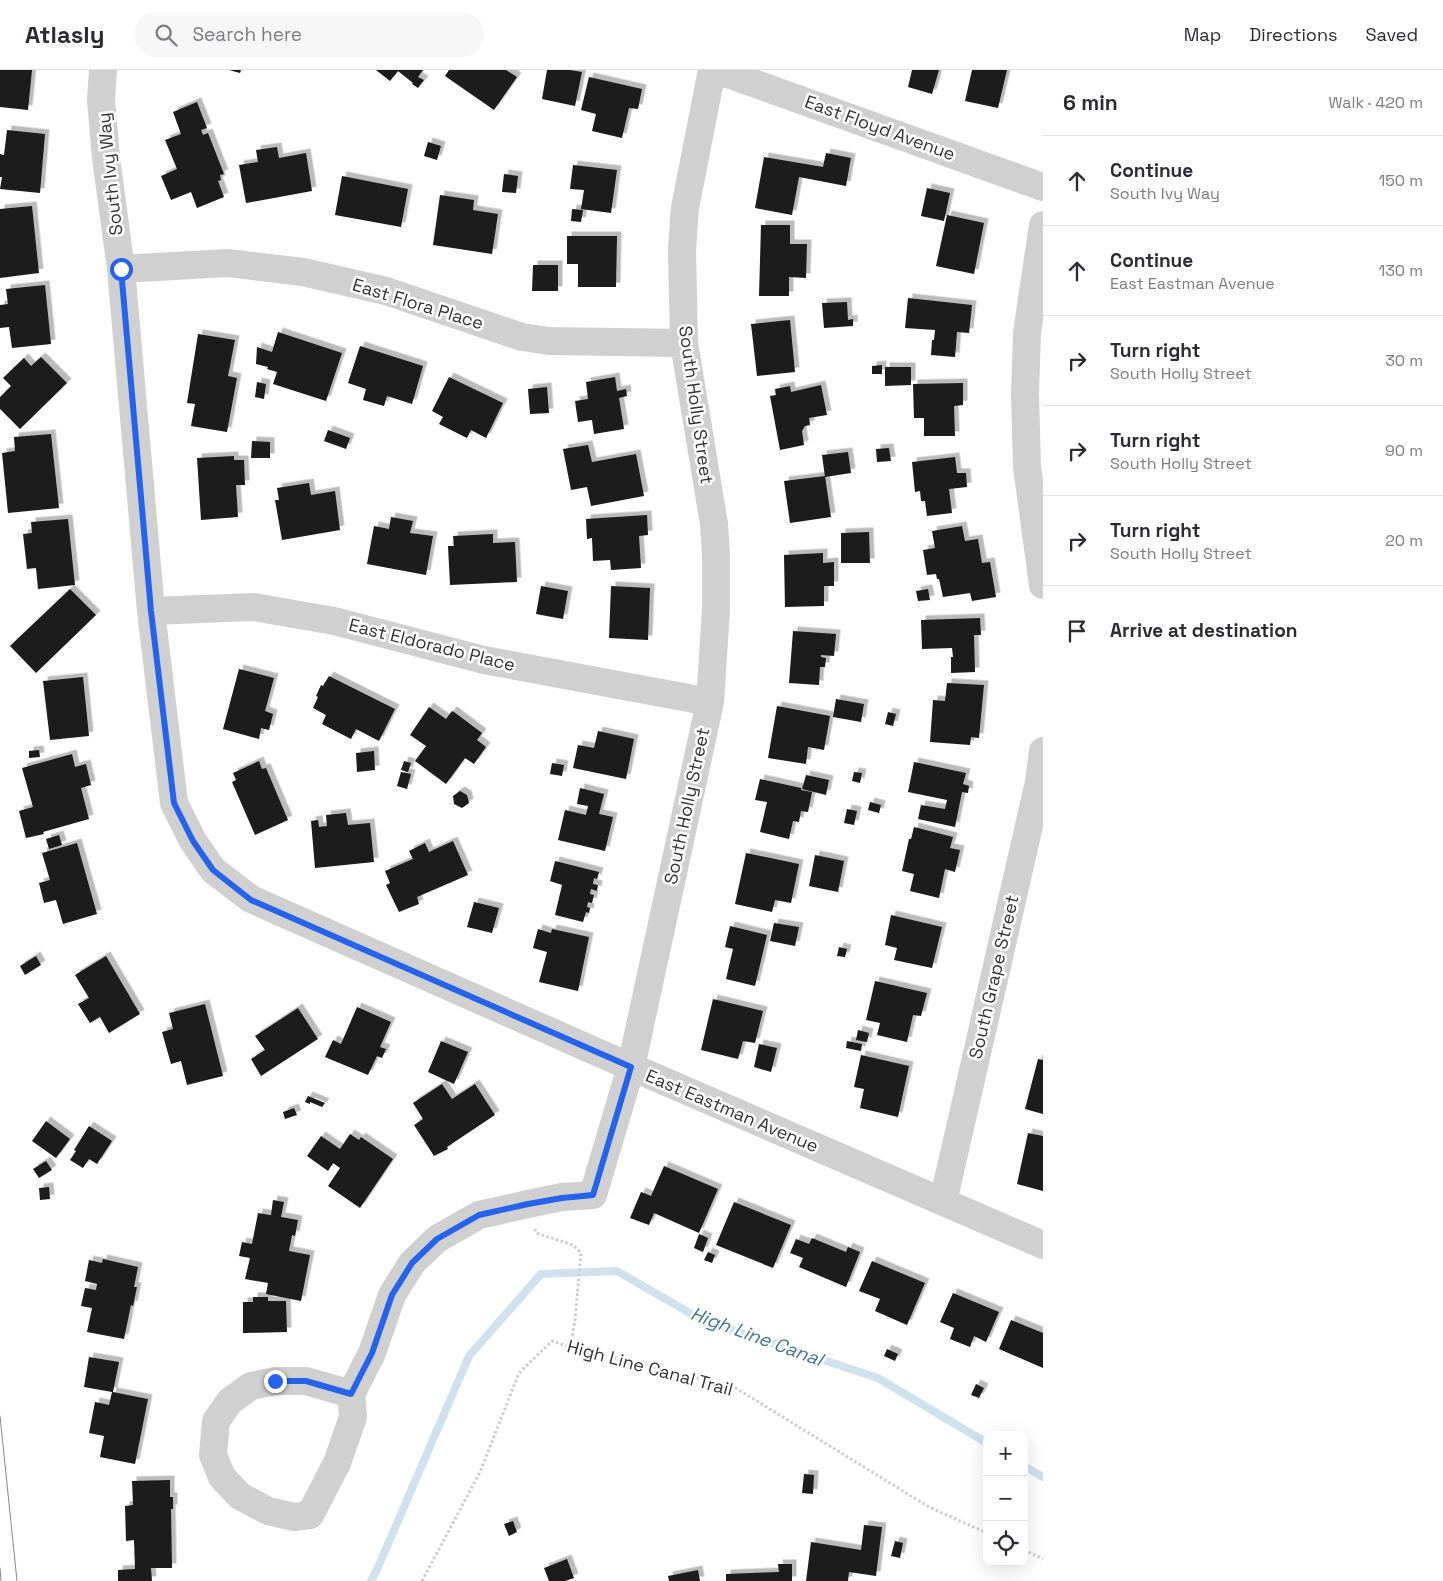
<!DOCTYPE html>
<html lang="en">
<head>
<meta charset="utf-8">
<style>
  body { margin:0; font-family:"Space Grotesk",sans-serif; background:#f7f7f7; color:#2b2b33 }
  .controls { position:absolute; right:15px; bottom:15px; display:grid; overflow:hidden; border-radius:10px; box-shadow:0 5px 20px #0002 }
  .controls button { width:45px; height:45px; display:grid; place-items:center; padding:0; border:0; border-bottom:1px solid #e1e1e2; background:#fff; color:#2b2b33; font:25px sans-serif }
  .stop { position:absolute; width:15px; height:15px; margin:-11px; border:4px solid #2563eb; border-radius:50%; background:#fff }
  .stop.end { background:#2563eb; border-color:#fff; box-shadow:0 1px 5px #0008 }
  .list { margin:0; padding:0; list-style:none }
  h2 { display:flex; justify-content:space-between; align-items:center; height:65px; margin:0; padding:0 20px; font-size:21px }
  h2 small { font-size:16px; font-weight:400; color:#7c7c81 }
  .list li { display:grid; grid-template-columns:32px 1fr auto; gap:15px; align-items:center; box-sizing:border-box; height:90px; padding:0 20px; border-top:1px solid #e1e1e2 }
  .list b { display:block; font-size:19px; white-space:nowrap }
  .list p { margin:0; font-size:16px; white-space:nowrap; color:#7c7c81 }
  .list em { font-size:16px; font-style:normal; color:#7c7c81 }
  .icon { flex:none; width:28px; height:28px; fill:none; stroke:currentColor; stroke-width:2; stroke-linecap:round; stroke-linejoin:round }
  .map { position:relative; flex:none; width:1043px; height:1511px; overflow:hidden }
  header { display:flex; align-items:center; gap:30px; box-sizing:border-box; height:70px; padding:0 25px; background:#fff; border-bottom:1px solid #e1e1e2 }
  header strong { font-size:24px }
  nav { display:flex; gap:28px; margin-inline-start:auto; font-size:18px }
  .search { width:350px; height:45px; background:#f7f7f7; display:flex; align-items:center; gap:12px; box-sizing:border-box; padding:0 18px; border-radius:28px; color:#7c7c81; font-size:19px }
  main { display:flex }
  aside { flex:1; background:#fff }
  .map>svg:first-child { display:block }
</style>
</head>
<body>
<header>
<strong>Atlasly</strong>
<div class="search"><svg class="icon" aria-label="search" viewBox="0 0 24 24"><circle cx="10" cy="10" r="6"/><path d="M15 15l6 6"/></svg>Search here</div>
<nav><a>Map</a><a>Directions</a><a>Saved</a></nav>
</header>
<main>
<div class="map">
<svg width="1043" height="1511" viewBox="0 0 1043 1511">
  <defs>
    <filter id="shadow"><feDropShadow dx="4.5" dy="-4.5" stdDeviation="0" flood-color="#0004"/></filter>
  </defs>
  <rect width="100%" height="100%" fill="#fff"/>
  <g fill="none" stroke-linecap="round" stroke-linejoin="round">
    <path stroke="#cfe2ee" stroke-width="8" d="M1024,1396L1043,1407
      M371,1511L379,1495L469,1286L541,1204L617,1201L702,1250L878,1308L987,1373"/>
  </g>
  <path fill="#1a1a1a" filter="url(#shadow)" d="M0,0H32L28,40L0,37Z
    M229,0H241L240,3Z
    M376,0H423L418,7L424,10L418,18L412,14L413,13L398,1L390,11Z
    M449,0H506L517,7L494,40L445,6Z
    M547,0H570L582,2L575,36L542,29Z
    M912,0H939L932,24L908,17Z
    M972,0H1007L998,38L965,31Z
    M589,7L642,19L638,39L629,38L622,68L592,61L596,44L581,40Z
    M197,32L207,58L201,60L203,65L208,63L224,104L220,105L221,110L218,111L224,127L197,138L191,122L171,130L161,106L177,99L165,70L181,64L173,42Z
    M7,60L45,64L40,123L0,119L2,107H0V84L4,85Z
    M428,72L441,76L437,90L424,86Z
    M277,77L279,88L306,83L312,121L246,133L239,95L258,92L256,80Z
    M826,83L851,88L846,116L799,107L792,145L755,138L764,87L823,97Z
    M573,95L617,100L611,143L581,139L584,120L570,119Z
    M504,104L518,106L516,123L502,122Z
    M342,106L408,119L401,157L335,145Z
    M927,118L950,123L944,151L921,146Z
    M440,125L474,130L473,140L498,144L492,184L433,175Z
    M32,136L39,203L0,208V139Z
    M572,139L583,140L581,152L571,151Z
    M947,145L984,153L974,204L936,196Z
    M761,155H790V174H807L806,208L789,207V226H759Z
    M567,166H617L616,217H578V194H567Z
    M533,195H558V221H532Z
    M45,215L51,274L12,278L9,257L0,258V235L8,234L6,219Z
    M908,228L972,235L969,263L957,262L955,287L931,285L932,270H934L935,260L905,258Z
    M847,232L848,250L853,249V256L824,258L822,233Z
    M790,250L795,302L757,306L751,254Z
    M278,262L342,283L326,331L273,314L277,302L267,299L268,297L256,294L257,277L272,282Z
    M198,264L235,270L228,306L237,308L227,362L191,356L195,334L187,333Z
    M360,276L423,296L412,334L387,326L384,336L363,330L366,319L348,313Z
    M41,287L67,313L20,359L0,339V327L11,316L3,308L24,288L31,296Z
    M882,295V304H872V296Z
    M885,297H911V315L885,316Z
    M449,307L503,333L486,368L471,360L467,368L439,354L443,347L432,341Z
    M615,307L617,321L626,319L627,326L619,328L624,359L594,364L592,350L578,352L575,331L588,329L586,312Z
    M257,312L266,314L264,329L255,327Z
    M963,313V335L954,336L955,366H924V348H914L913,314Z
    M821,315L827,345L809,348L810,355L805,356L802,361L804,375L780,380L770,326L776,325L775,319L790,316L791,322Z
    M547,317L549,343L530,344L528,319Z
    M328,360L350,368L346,379L324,371Z
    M51,364L59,438L8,443L2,383L15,381L14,367Z
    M252,371L270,372V388H251Z
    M588,375L592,392L636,384L644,426L591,436L587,417L571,420L563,379Z
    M889,378L891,391L877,392L876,379Z
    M848,382L851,403L825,407L822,385Z
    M234,386V390H244L245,415H236L238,447L201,450L197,388Z
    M955,387L957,403H966L967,417L949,419L952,443L927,446L925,431H921L920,421L915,422L912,392Z
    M825,406L831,447L790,453L784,411Z
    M309,413L311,425L335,421L340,460L282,470L275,430H279L277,418Z
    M647,445L648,465L639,466L641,498L611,500L610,490L593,491L592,468L587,469L586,449Z
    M391,447L413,451L410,463L433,466L426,505L367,494L374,456L389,459Z
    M68,449L75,515L38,519L36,498L27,499L23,464L32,463L31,452Z
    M962,456L965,471L978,469L982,493L990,492L996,527L972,531L970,523L943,527L939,509H937L936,504L927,505L923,480L935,478L932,461Z
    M869,462L870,493H841V463Z
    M493,464V473L515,472L517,512L450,515L448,476H454L453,466Z
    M823,483V493L834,492V516H824V536L785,537L784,485Z
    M541,516L568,521L563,549L536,544Z
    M611,516L650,518L648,570L609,568Z
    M70,519L96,545L36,603L10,576Z
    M928,519L930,530L918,531L916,521Z
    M980,548L981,565H974L975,602L951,603V587H953L952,578L922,579L921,550Z
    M793,561L836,564L834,586L821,585V587L826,588L825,597H820L819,615L789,613Z
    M239,599L274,608L265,641L273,644L269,660L261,658L259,669L223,659Z
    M329,606L395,639L379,671L356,659L351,669L322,654L326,645L313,638L318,627L316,626L321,615L323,616Z
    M83,607L89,666L50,670L43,611Z
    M947,613L984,615L979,668L971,667L970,675L930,672L933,630L945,631Z
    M836,629L864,634L861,652L833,647Z
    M777,636L830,646L824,680L808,677L806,694L768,688Z
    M429,637L446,649L452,641L454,642L482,663L477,670L486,677L474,694L465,688L446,714L415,691L426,676L410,665Z
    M888,642L896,644L893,656L885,654Z
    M598,661L634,669L626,709L573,698L578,675L594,678Z
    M39,680L40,687L29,688V681Z
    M374,681L375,700L357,702L356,683Z
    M72,684L75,697L86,694L91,715L81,718L89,749L43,762L44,764L26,768L19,741L33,737L22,698Z
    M259,691L262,699L266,698L288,750L255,765L232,712L236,710L233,703Z
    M404,691L411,693L408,702L401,700Z
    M914,692L966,703L963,714L969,716L968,723L962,722L955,757L918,749L921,735L945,739L947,730L908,722Z
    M552,693L564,695L562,706L550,704Z
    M401,702L411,704L407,719L397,716Z
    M854,702L862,703L860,713L852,711Z
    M806,705L829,710L826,725L802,719Z
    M760,709L801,718V720L812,722L808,742L801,741L799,752L793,751L789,769L760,762L767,732L755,730Z
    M580,718L604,724L599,744L613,747L605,781L558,770L565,740L586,745L588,736L577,734Z
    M460,721L467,725L469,733L462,738L454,734L453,726Z
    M870,732L881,735L879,743L868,740Z
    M847,739L857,741L854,755L844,753Z
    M346,743L348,755L370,753L374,792L315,798L311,751L318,750L319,757L327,756L326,745Z
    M914,757L953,767L950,778L960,780L955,802L945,799L939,828L910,821L914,804L902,801L909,769H911Z
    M59,765L62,775L49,779L46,769Z
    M453,771L468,805L417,827L419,834L399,842L386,815L390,813L385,801L413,789L409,781L425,773L429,782Z
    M77,773L97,844L63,854L56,830L44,833L39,813L50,810L42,783Z
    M746,783L799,794L791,833L775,830L772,842L735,834Z
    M815,785L844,791L838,822L809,816Z
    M555,791L599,802L597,809L594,808L593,814L598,815L597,821L591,819L590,824L594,825L592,833L588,832L587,837L590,838L589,843L586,842L583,852L555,845L562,815L550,811Z
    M474,832L499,838L492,863L467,857Z
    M891,845L942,857L932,898L894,890L897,878L885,875Z
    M774,853L799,857L795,876L770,871Z
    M730,856L767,865L755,916L726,909L733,879L725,877Z
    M538,859L551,863L552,859L589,867L578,921L539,912L547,882L533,878Z
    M839,877L847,879L845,887L837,886Z
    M36,886L41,895L25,905L20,896Z
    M106,886L140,944L109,963L100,947L90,953L78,934L89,928L75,905Z
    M875,911L927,923L921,946L913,945L907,972L877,965L880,953L866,950Z
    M713,929L763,941L755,973L743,971L738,989L701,980Z
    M205,934L223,1006L187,1015L181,991L171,994L162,962L173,959L169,943Z
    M357,937L391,952L380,977L386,979L382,988L377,986L368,1005L325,987L333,970L341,974Z
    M298,938L318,969L261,1006L251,989L265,980L255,966Z
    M858,960L869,963L867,972L856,970Z
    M441,971L468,982L454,1014L428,1002Z
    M847,971L862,974L861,981L846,978Z
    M759,974L777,978L771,1002L754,997Z
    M861,985L909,996L898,1047L860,1038L864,1019L854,1017Z
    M1038,989L1043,990V1044L1025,1039Z
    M442,1014L452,1029L475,1014L495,1045L447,1077L448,1079L434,1086L414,1055L423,1049L413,1033Z
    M308,1026L325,1033L322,1037L310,1032V1034L305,1032Z
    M294,1038L297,1045L285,1049L283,1042Z
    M46,1051L70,1069L56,1088L32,1071Z
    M89,1056L112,1071L97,1094L89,1089L83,1098L70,1090L76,1081L74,1080Z
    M1028,1063L1043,1066V1121L1017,1114Z
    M350,1064L359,1070L361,1067L393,1089L360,1138L328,1116L340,1098L333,1093L328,1101L307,1086L321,1066L340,1079Z
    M46,1091L52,1100L39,1108L33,1099Z
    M664,1096L718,1119L699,1163L654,1143L649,1155L630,1148L641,1122L651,1126Z
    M49,1117L50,1129L40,1130L39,1118Z
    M273,1130L284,1132L281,1147L298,1150L295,1166L292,1165L289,1181L310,1185L301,1231L266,1224L268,1213L245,1209L250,1188L239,1186L242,1172L252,1174L258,1143L276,1146L271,1145Z
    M734,1132L791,1155L773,1198L716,1175Z
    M699,1164L708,1168L703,1182L694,1178Z
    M812,1168L846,1182L848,1177L860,1182L846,1217L799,1197L803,1188L790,1183L796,1169L809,1174Z
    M708,1182L715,1185L712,1193L704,1190Z
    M103,1189L138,1197L134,1217H137L133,1236L131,1235L124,1269L87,1262L92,1238L81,1236L85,1218L96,1220L97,1214L85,1211L89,1190L102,1193Z
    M872,1191L925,1213L907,1255L875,1241L880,1229L859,1221Z
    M953,1223L999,1242L986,1272L974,1266L970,1277L950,1269L954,1258L940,1252Z
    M253,1227H268V1231H286L287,1262L243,1263V1232H253Z
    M1011,1250L1043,1263V1298L999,1279Z
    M887,1279L898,1284L895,1291L884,1286Z
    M89,1287L119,1292L113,1322L148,1329L135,1394L100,1387L104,1366L89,1363L95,1332L109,1335L112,1322L84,1317Z
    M976,1314L984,1318L979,1328L971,1325Z
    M804,1404L814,1405L813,1424L802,1423Z
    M170,1410V1427H173V1439H171L172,1498H151L152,1511H118V1500L135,1499L134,1470L126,1471L125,1436L133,1435L132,1411Z
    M513,1451L517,1462L509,1466L504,1454Z
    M864,1455L882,1457L876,1506L849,1502L848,1511H806L811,1472L861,1480Z
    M895,1471L903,1473L900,1488L891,1486Z
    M567,1489L574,1508L565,1511H549L544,1498Z
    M778,1494H792V1511H726V1504L779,1502Z
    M698,1500L700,1511H669L668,1506Z"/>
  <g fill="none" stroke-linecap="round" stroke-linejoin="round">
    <path stroke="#cdcdcd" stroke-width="3" stroke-dasharray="2.5 2.5" stroke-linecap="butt" d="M535,1159L536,1163L573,1175L581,1183L575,1250L570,1277
      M1024,1480L1043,1489
      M422,1511L480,1402L519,1303L552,1271L570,1277L734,1317L929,1437L987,1463"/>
    <path stroke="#d0d0d0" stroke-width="28" d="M103,0L101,30L106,88L121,199L151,541L174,733L193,771L213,800L251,829L599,983L1043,1175
      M717,0L1043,117
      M1043,155L1027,263L1025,324L1027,397L1043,515
      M121,199L228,193L303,202L386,221L522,267L549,271L684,273
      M151,541L254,537L334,551L484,590L710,632
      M943,1132L1039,712L1043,681
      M351,1324L306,1311H275L251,1316L230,1331L216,1351L213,1385L222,1407L240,1426L268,1441L294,1447L310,1445L337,1393L353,1347L351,1324L372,1283L392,1225L412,1193L437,1169L479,1145L528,1134L562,1127L593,1125L631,997L710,632L716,540V485L714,454L684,273L682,179L685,138L712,0"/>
    <path stroke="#888" stroke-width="1" d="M0,1346L17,1511
      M0,1498L1,1511"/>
  </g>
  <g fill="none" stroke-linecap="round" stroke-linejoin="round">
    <path stroke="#2563eb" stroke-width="6" d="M121,199L151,541L174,733L193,771L213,800L251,830L631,997L593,1125L562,1128L528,1134L479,1145L437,1169L412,1193L392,1225L372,1283L351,1324L306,1311H275"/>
  </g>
  <g text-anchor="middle" stroke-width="5" stroke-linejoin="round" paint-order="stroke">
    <g font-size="18" fill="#333" stroke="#fff">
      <text transform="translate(880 58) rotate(20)" y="6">East Floyd Avenue</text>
      <text transform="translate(110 104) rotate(-96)" y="6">South Ivy Way</text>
      <text transform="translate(418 234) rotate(17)" y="6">East Flora Place</text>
      <text transform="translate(696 335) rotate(82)" y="6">South Holly Street</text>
      <text transform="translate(432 575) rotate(14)" y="6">East Eldorado Place</text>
      <text transform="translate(687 736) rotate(-78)" y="6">South Holly Street</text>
      <text transform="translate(994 907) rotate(-77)" y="6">South Grape Street</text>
      <text transform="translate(732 1041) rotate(23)" y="6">East Eastman Avenue</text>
      <text transform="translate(650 1298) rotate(15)" y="6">High Line Canal Trail</text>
    </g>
    <g font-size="19" font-style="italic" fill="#3f7597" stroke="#fff">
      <text transform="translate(757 1266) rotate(20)" y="7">High Line Canal</text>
    </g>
  </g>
</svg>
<div class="controls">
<button>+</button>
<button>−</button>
<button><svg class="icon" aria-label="locate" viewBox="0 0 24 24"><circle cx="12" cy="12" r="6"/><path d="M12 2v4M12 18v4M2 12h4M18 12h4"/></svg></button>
</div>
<div class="stop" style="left:121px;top:199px"></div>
<div class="stop end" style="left:275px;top:1311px"></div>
</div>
<aside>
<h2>6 min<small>Walk · 420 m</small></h2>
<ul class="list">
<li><svg class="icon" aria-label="ahead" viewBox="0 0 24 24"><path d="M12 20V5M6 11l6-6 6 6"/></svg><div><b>Continue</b><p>South Ivy Way</p></div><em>150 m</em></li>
<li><svg class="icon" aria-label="ahead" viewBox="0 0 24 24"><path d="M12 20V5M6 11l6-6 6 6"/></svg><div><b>Continue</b><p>East Eastman Avenue</p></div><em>130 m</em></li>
<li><svg class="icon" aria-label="right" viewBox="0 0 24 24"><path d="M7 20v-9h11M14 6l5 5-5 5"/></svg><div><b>Turn right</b><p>South Holly Street</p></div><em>30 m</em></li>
<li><svg class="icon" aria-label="right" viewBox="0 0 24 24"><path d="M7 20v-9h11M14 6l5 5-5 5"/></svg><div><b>Turn right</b><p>South Holly Street</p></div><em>90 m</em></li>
<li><svg class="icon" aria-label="right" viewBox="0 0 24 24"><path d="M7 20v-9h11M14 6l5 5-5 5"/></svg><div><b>Turn right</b><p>South Holly Street</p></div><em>20 m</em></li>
<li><svg class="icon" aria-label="arrive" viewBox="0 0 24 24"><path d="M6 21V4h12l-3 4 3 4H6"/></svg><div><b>Arrive at destination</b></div></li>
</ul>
</aside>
</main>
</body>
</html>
